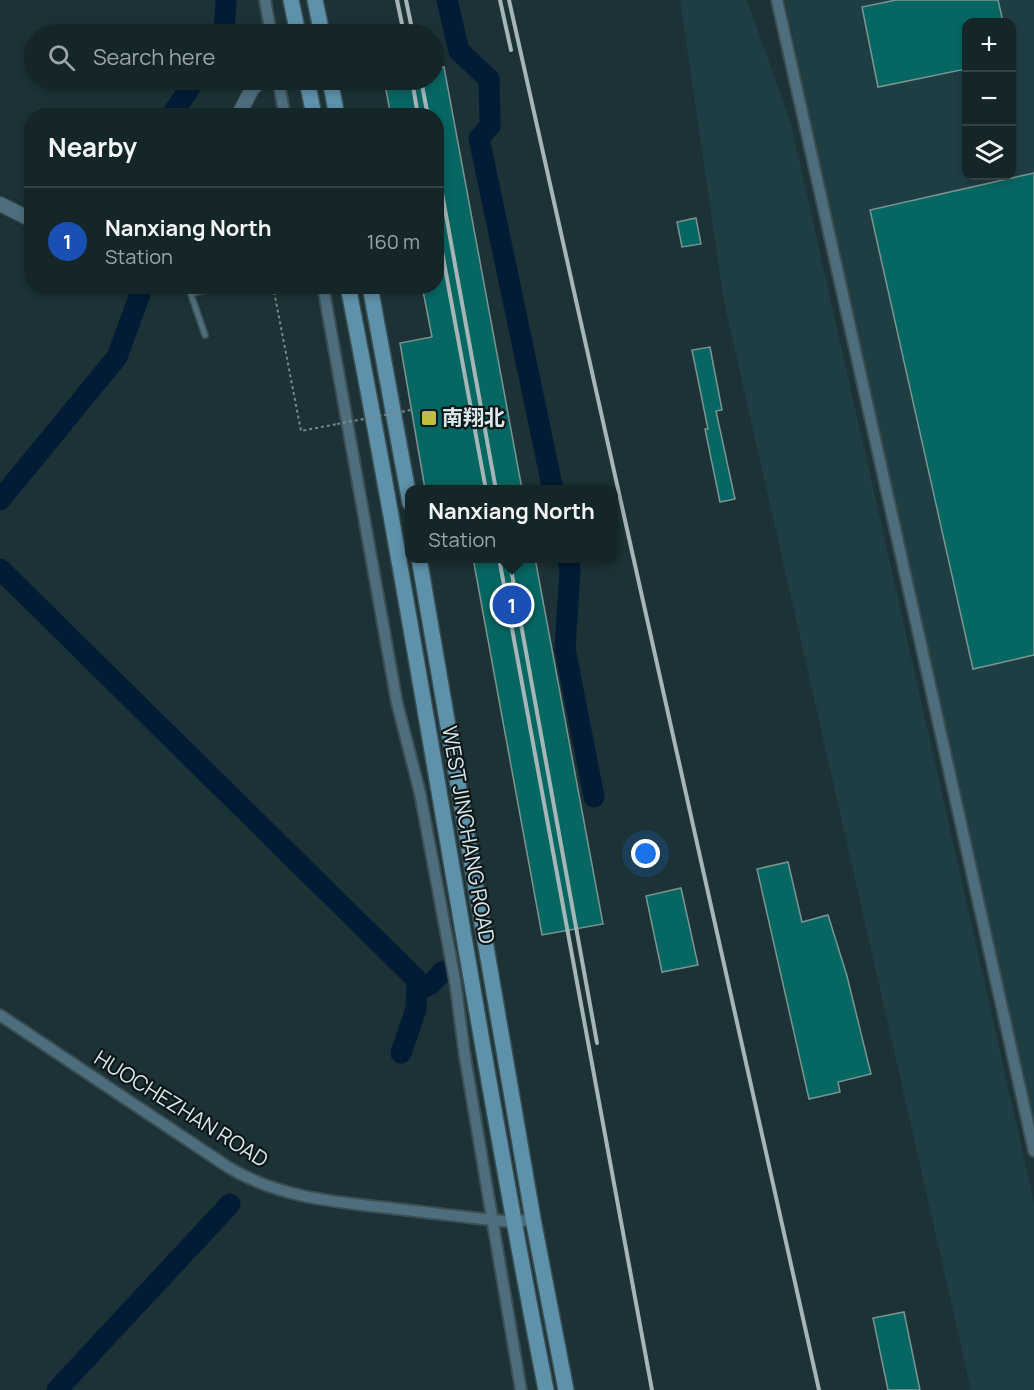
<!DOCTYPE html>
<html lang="en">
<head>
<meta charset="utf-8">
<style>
  body { margin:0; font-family:Manrope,"Noto Sans SC",sans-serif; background:#223234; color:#f1f3f6 }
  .controls { position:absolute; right:18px; top:18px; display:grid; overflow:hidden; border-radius:12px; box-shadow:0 3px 9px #0003 }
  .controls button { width:54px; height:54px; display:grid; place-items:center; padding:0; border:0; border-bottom:2px solid #344345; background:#152628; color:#f1f3f6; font:30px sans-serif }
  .you { position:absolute; left:646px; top:854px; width:21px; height:21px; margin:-15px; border:4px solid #fff; border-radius:50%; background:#1a73e8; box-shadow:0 0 0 9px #1a73e833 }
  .badge { display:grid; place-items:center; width:39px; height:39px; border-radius:50%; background:#d93025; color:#fff; font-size:20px; font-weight:700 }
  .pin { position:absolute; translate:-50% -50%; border:3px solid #fff; box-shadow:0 2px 6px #0006 }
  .popup { position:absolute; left:405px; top:485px; width:213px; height:78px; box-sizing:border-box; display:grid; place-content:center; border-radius:12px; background:#152628; filter:drop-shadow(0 2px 4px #0005); font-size:20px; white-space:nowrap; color:#9da5a8 }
  .popup b { font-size:22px; color:#f1f3f6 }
  .popup::after { content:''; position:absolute; left:50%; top:100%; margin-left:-12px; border:12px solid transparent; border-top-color:#152628 }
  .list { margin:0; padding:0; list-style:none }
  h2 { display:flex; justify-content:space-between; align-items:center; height:78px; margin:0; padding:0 24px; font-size:26px }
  h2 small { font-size:20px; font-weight:400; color:#9da5a8 }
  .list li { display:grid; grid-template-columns:39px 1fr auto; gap:18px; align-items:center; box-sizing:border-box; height:108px; padding:0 24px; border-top:2px solid #344345 }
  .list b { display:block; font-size:22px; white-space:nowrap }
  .list p { margin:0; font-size:20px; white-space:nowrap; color:#9da5a8 }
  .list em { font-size:20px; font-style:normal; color:#9da5a8 }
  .icon { flex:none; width:33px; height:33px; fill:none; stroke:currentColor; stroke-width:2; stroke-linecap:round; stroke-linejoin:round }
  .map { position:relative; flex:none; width:1034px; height:1390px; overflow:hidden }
  .search { position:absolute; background:#152628; box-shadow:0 3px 9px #0003; left:24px; top:24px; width:420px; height:66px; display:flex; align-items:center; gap:15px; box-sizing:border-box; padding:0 21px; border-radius:33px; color:#9da5a8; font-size:22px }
  .panel { position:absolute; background:#152628; box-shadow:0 3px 9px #0003; left:24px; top:108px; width:420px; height:186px; border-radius:24px }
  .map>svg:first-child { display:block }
</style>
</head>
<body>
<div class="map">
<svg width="1034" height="1390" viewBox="0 0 1034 1390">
  <rect width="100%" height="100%" fill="#1c3236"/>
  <path fill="#1f3e44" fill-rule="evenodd" d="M680,0H747L791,124L1034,1202V1390H971L724,302Z
    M785,0H1034V1139L947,760ZM966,22H1012V176H966Z"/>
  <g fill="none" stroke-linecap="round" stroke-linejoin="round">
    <path stroke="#021c35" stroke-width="21" d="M447,0L459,51L489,79L490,126L479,138L553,490
      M224,34L226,0
      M171,116L195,80
      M0,500L117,357L143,286
      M567,558L570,570L565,649L594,797
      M0,569L417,980L416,1009L401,1053
      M417,991L431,984L443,971
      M57,1390L230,1204"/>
  </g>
  <path fill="#066762" stroke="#7b9492" stroke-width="1.5" d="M896,0H998L1003,22H966V69L878,87L862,7Z
    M444,67L522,489H460L459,486L425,489L400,343L432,337L422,286H436V116H391L384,80H434V68Z
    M1034,173V655L973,669L870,210Z
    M696,218L701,244L682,247L677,222Z
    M710,347L722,410L716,411L735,499L720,502L705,429H708L692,350Z
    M473,558H535L603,924L542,935Z
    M788,862L802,922L828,915L847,976L871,1074L838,1082L840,1092L809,1099L757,869Z
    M681,888L698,965L662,972L646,896Z
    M904,1312L920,1390H888L873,1318Z"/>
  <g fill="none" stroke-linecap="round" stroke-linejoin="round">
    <g stroke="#3b4f53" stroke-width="8">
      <path id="service" d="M188,286L205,335
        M192,293L226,286"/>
    </g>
    <g stroke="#3b4f53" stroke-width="14">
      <path id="minor" d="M265,0L271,34
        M777,0L1034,1151
        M278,80L285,116
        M323,286L397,703L420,793L455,981L465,1057L521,1390
        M0,1015L228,1167C277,1197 334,1202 390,1208C431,1213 472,1218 513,1222L533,1219"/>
    </g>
    <g stroke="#3b4f53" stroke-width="16">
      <path id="tertiary" d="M238,116L252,89L261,80
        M0,204L32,220"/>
    </g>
    <g stroke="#3b4f53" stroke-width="18">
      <path id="secondary" d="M291,0L298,34
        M315,0L322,34
        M307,80L314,116
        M330,80L337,116
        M348,286C420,653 474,1023 546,1390
        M370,286L410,503
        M419,558L533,1219L566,1390"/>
    </g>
    <path stroke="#77898c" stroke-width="2" stroke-dasharray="3 3" stroke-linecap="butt" d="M273,286L301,431L337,424"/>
    <use href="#service" stroke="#4e6e7d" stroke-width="5"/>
    <use href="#minor" stroke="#4e6e7d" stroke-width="10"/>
    <use href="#tertiary" stroke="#4e6e7d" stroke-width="14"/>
    <use href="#secondary" stroke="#5e91aa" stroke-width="15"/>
    <path stroke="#a6b5b8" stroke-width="4" d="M397,0L404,34
      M406,0L413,34
      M500,0L511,50
      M509,0L819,1390
      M412,80L418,116
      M421,80L428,116
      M436,160L496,490
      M436,219L486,490
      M499,558L652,1390
      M509,558L597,1043"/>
    <path stroke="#77898c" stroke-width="2" stroke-dasharray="3 3" stroke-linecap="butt" d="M337,424L411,410"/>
  </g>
  <rect fill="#c0be41" stroke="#0e181a" stroke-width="2" x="421" y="410" width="16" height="16" rx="3"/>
  <g text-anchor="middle" stroke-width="4.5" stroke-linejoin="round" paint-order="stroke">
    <g font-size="21" font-weight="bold" fill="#dbe8eb" stroke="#0e181a" text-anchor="start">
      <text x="442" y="425">南翔北</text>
    </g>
    <g font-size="21" fill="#dbe8eb" stroke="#0e181a">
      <text transform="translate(468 835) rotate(80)" y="7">WEST JINCHANG ROAD</text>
      <text transform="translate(181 1109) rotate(32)" y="7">HUOCHEZHAN ROAD</text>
    </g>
  </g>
</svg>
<div class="controls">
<button>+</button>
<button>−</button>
<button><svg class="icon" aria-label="layers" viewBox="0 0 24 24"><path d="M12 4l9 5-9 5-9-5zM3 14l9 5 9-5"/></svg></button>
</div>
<div class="you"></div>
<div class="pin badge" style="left:512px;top:605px;background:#1a4fb4">1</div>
<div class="popup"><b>Nanxiang North</b>Station</div>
<div class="search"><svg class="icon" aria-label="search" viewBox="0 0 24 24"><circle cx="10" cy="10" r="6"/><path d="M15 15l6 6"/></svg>Search here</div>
<section class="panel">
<h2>Nearby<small></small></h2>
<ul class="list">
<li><span class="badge" style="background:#1a4fb4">1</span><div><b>Nanxiang North</b><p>Station</p></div><em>160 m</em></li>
</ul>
</section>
</div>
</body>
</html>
